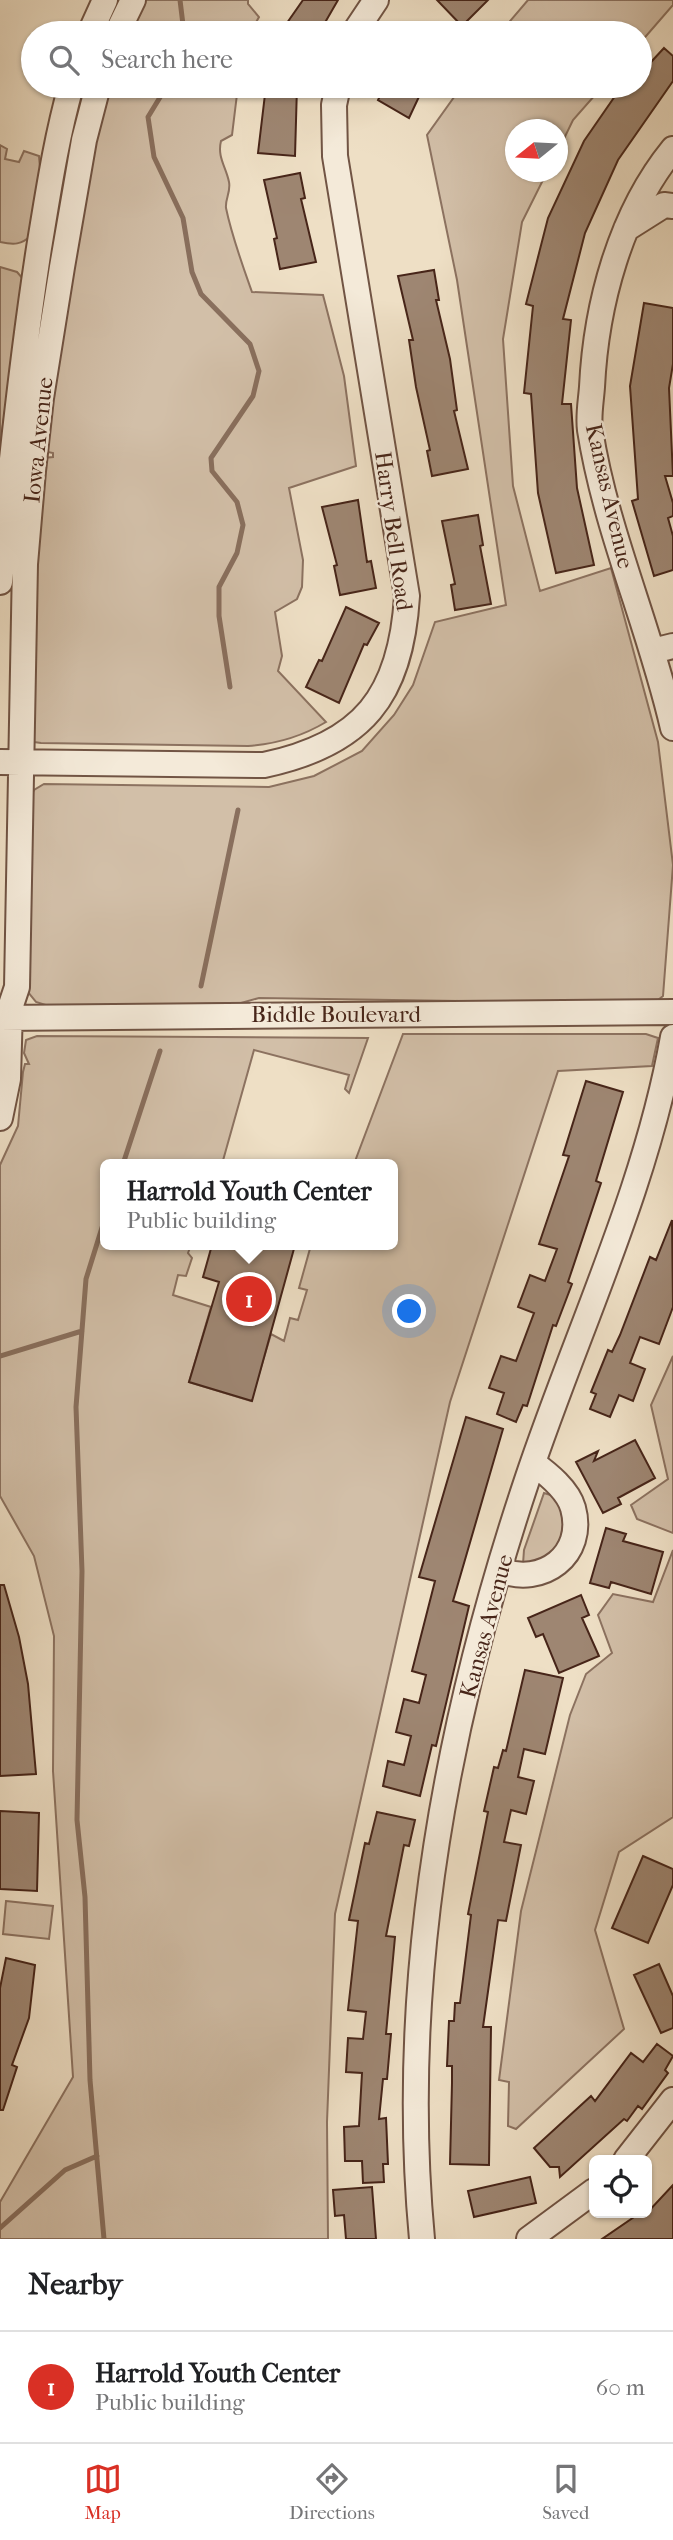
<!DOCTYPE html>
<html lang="en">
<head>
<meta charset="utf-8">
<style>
  body { margin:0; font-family:"IM FELL French Canon",serif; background:#f6f6f6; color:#202124 }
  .controls { position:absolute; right:21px; bottom:21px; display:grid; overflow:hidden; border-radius:10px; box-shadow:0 2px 5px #0004 }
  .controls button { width:63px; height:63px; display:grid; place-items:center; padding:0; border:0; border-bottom:2px solid #e0e0e0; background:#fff; color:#202124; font:35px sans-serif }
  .compass { position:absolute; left:505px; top:119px; width:63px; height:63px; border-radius:50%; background:#fff; box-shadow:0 2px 5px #0004; rotate:252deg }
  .you { position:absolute; left:410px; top:1312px; width:24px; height:24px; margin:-18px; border:5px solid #fff; border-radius:50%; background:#1a73e8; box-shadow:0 0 0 10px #1a73e833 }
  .badge { display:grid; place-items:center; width:46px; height:46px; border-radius:50%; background:#d93025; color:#fff; font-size:23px; font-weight:700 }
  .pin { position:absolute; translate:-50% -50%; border:4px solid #fff; box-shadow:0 2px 7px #0006 }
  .popup { position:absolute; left:100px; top:1159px; width:298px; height:91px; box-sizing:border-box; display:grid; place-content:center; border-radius:10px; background:#fff; filter:drop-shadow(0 2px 5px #0005); font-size:23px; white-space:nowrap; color:#757577 }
  .popup b { font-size:26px; color:#202124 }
  .popup::after { content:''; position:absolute; left:50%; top:100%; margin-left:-14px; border:14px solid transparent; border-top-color:#fff }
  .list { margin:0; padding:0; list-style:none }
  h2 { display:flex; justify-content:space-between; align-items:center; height:91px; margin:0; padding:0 28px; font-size:30px }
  h2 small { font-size:23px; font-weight:400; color:#757577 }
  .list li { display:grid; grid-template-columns:46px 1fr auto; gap:21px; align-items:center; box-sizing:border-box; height:112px; padding:0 28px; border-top:2px solid #e0e0e0 }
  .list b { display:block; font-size:26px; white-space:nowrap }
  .list p { margin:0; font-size:23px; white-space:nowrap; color:#757577 }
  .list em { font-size:23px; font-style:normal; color:#757577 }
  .icon { flex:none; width:38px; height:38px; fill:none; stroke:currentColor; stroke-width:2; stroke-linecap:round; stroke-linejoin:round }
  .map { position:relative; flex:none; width:673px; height:2239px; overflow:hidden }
  .search { position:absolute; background:#fff; box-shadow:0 2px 5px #0004; left:21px; right:21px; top:21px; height:77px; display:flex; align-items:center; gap:18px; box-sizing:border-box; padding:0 24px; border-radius:38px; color:#757577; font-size:26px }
  .sheet { height:203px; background:#fff }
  nav { display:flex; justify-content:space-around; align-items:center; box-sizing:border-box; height:98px; border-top:2px solid #e0e0e0; background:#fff; font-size:19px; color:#757577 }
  nav a { display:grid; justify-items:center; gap:4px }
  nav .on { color:#d93025 }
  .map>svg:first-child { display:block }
</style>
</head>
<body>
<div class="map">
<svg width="673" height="2239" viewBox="0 0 673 2239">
  <rect width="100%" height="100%" fill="#eedfc5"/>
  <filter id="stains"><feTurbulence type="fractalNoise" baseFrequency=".00286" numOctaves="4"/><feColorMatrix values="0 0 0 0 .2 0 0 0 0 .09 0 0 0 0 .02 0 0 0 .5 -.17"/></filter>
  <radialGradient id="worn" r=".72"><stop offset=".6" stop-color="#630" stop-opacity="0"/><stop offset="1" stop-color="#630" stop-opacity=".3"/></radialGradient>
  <path fill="#d2bfa8" stroke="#8c7260" stroke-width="2" d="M141,0H248V4L259,17L250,33H123Z
    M528,0H673V5L640,43V33H500Z
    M103,86H238L232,135L221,141C217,157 226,167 229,182C231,192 225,199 226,208C232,237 242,264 252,292L323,295L344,376L356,466L289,488L303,560L302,587L297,599L275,612L282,656L278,671L326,722C301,737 277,744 248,746L41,743L34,742L28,733L43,458L53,457V453L43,451Z
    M462,86H603L573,120L558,151V130H516V172H547L522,222L503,339L513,486L540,591L611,568L658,742L673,865L663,996L653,1004L259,998L241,1003L52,1007L36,1002L27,991L30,799L34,790L44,784L269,787L314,776L362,751L394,715L413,685L435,622L506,605L457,280L427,135Z
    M0,145L7,149L5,159L19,162L24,151L39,156L41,180L32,235C21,245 14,245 0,242Z
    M0,267L17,272L24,280L0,445Z
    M403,1034H646L658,1038L652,1066L558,1071L450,1402L335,1914L327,2122L328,2239H0V2202L73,2077L53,1771L54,1636L34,1556L0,1496V1165L18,1126L23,1072L25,1064H29L24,1053L26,1040L37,1036L368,1038L349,1093L345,1089L349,1075L254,1050L222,1164H105V1245H191L188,1253L192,1258L186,1276L178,1275L173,1295L211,1307L189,1382L251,1401L271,1334L284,1341L290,1318L298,1320L307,1290L299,1288L311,1245H392V1164H354Z
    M673,1356V1533L637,1519L631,1505L668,1479L651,1405Z
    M544,1493L557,1497L565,1527L553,1556L523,1564L524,1550Z
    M673,1550V1817L619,1852L595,1930L624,2029L516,2129L508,2126L509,2082L499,2080L521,1911L570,1715L586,1674L612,1653L598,1615L613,1594L653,1602Z
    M6,1901L53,1906L49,1939L3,1934Z"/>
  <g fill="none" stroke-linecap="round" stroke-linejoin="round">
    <path stroke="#896f5d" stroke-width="5" d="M180,0L184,33
      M172,86L162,94L148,117L154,157L183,218L192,272L201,294L250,344L259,371L253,396L211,458L212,471L237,502L243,525L237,553L219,587V616L230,687
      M201,986L238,810
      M123,1164L160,1051
      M0,1356L82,1331
      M0,2228L65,2170L97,2156
      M104,2239L90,2080L85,1897L77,1820L82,1571L76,1407L86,1279L105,1218"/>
  </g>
  <path fill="#9e8672" stroke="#472519" stroke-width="2" d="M303,0H338L319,33H280Z
    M437,0H488L462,26Z
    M664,48L673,56V81L618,160L585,233L563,319L571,320L562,404H571L577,488L594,565L556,573L538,493L531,394L524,393L533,306L526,304L548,218L584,141L622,86H640V74Z
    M266,86H297L295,156L258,153Z
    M385,86H424L409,118L378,100Z
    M300,173L305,198L301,199L316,262L280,269L274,239L277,238L264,180Z
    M434,270L439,300H436L450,359L457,410L454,411L468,469L432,476L427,451L430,450L416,387L409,340H413L398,276Z
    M644,303L673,308V364L669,388L673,476H665L673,503V516L668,518L673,536V570L654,576L632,501L638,499L630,386Z
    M358,500L367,562L371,561L376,588L340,595L334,566L337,565L322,507Z
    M478,515L483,545L480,546L491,604L455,610L451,585L455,584L442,521Z
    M346,607L379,623L367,645L364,644L339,703L306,687L319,660L322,661Z
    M586,1081L623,1092L596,1181L601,1183L568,1282L572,1284L556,1326L553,1325L527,1406L523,1405L516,1422L497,1414L504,1393L489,1388L501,1356L516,1361L534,1313L518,1307L530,1275L545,1281L557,1249L539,1244L569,1156L563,1155Z
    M672,1220L673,1307L659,1344L640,1337L630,1363L645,1369L633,1401L619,1395L610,1417L590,1409L596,1394L591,1392L608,1350L612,1352L620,1335L650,1257L656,1260Z
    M212,1245H295L252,1401L189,1382L219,1282L203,1277Z
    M466,1417L503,1429L453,1601L469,1606L436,1746L432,1745L420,1796L383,1786L388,1761L404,1765L411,1736L396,1732L404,1699L419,1703L426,1675L412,1671L435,1581L419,1577Z
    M635,1440L655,1478L618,1498L621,1504L603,1513L576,1462L598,1451L594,1461Z
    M606,1528L626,1534L623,1541L663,1552L651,1594L611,1582L609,1588L590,1583Z
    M0,1585H4L19,1637L28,1684L36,1774L0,1776Z
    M581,1595L589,1615L582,1618L599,1656L559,1673L543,1634L536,1637L528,1618Z
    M525,1670L563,1678L545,1754L524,1749L518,1777L534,1781L526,1814L511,1810L504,1842L521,1845L506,1921L498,1920L483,2027H491L489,2165L450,2164L452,2083V2066H447L449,2021H454L455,2003H460L471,1915L468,1914L488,1812L484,1811L494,1767L498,1768L503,1750L506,1751Z
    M0,1811L39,1813L37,1891L0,1889Z
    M377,1812L415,1820L409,1846L404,1845L386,1936L395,1937L386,2034H391L387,2079H383L379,2119L386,2118L388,2164H383L384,2182L363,2183L362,2161H345L344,2127L359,2126L362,2073L346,2072L348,2038L363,2039L366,2012L348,2010L358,1921L349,1920L365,1843L369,1844Z
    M643,1856L673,1869V1885L648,1943L612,1928Z
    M6,1958L35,1965L29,2018L12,2065L17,2067L3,2110H0V1988Z
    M659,1964L673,1996V2028L661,2033L634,1975Z
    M657,2044L673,2056L665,2070L668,2073L642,2109L638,2106L627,2121L624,2119L560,2177L559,2167H550L534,2148L591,2096L595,2101L631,2053L643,2062Z
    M530,2177L536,2203L474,2217L468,2191Z
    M673,2185V2239H602L640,2213H647Z
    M372,2187L376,2239H346L344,2215L335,2216L333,2190Z"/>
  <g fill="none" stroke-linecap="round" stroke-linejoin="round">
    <g stroke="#715444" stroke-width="28">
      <path id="minor" d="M90,33L105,0
        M117,33L133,0
        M354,33L376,0
        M673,149C620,214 596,305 592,387C591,401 588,416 590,430C606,532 650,627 673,728
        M626,229L664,205L673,206
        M0,582C10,470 22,359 39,248C48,194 56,139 71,86
        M653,651L673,646
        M0,762L264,765C363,744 401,696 407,596L335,156L334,105L338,86
        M0,1018L673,1012
        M0,1118L8,1079L10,1008L17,987L25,564L33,471L41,398L62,267L84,140L98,86
        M500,1570C542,1587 586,1555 573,1508C568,1490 548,1474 533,1463
        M626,2160L673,2100
        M422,2239C398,1983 446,1722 527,1480C576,1333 646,1190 673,1037
        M529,2239L594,2191"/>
    </g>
    <use href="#minor" stroke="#f4ead9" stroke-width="24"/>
  </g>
  <g text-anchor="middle" stroke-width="5" stroke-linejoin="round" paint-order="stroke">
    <g font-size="23" fill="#472519" stroke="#f4ead9">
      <text transform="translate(38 440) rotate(-84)" y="8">Iowa Avenue</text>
      <text transform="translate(610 496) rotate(77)" y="8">Kansas Avenue</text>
      <text transform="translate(394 531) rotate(82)" y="8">Harry Bell Road</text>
      <text x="336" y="1022">Biddle Boulevard</text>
      <text transform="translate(486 1626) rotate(-75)" y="8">Kansas Avenue</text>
    </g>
  </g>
  <rect width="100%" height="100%" filter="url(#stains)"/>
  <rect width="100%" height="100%" fill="url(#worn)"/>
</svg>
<div class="controls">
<button><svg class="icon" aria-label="locate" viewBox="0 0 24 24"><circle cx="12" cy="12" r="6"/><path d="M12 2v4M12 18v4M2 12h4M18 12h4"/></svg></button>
</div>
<svg class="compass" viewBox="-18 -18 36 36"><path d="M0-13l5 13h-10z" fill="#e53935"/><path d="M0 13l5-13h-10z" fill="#757577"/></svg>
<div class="you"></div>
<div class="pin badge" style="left:249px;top:1299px">1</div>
<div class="popup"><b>Harrold Youth Center</b>Public building</div>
<div class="search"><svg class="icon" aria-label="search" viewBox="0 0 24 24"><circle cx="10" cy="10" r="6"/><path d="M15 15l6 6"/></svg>Search here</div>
</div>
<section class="sheet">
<h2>Nearby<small></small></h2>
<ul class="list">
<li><span class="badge">1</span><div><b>Harrold Youth Center</b><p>Public building</p></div><em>60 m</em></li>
</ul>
</section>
<nav>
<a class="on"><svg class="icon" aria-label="map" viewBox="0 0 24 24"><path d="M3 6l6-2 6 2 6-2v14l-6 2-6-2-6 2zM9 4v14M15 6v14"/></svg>Map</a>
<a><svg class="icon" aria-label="directions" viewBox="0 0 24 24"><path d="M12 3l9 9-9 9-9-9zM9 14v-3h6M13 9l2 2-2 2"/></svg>Directions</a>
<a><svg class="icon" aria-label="saved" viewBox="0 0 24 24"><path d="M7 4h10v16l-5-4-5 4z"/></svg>Saved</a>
</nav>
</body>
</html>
